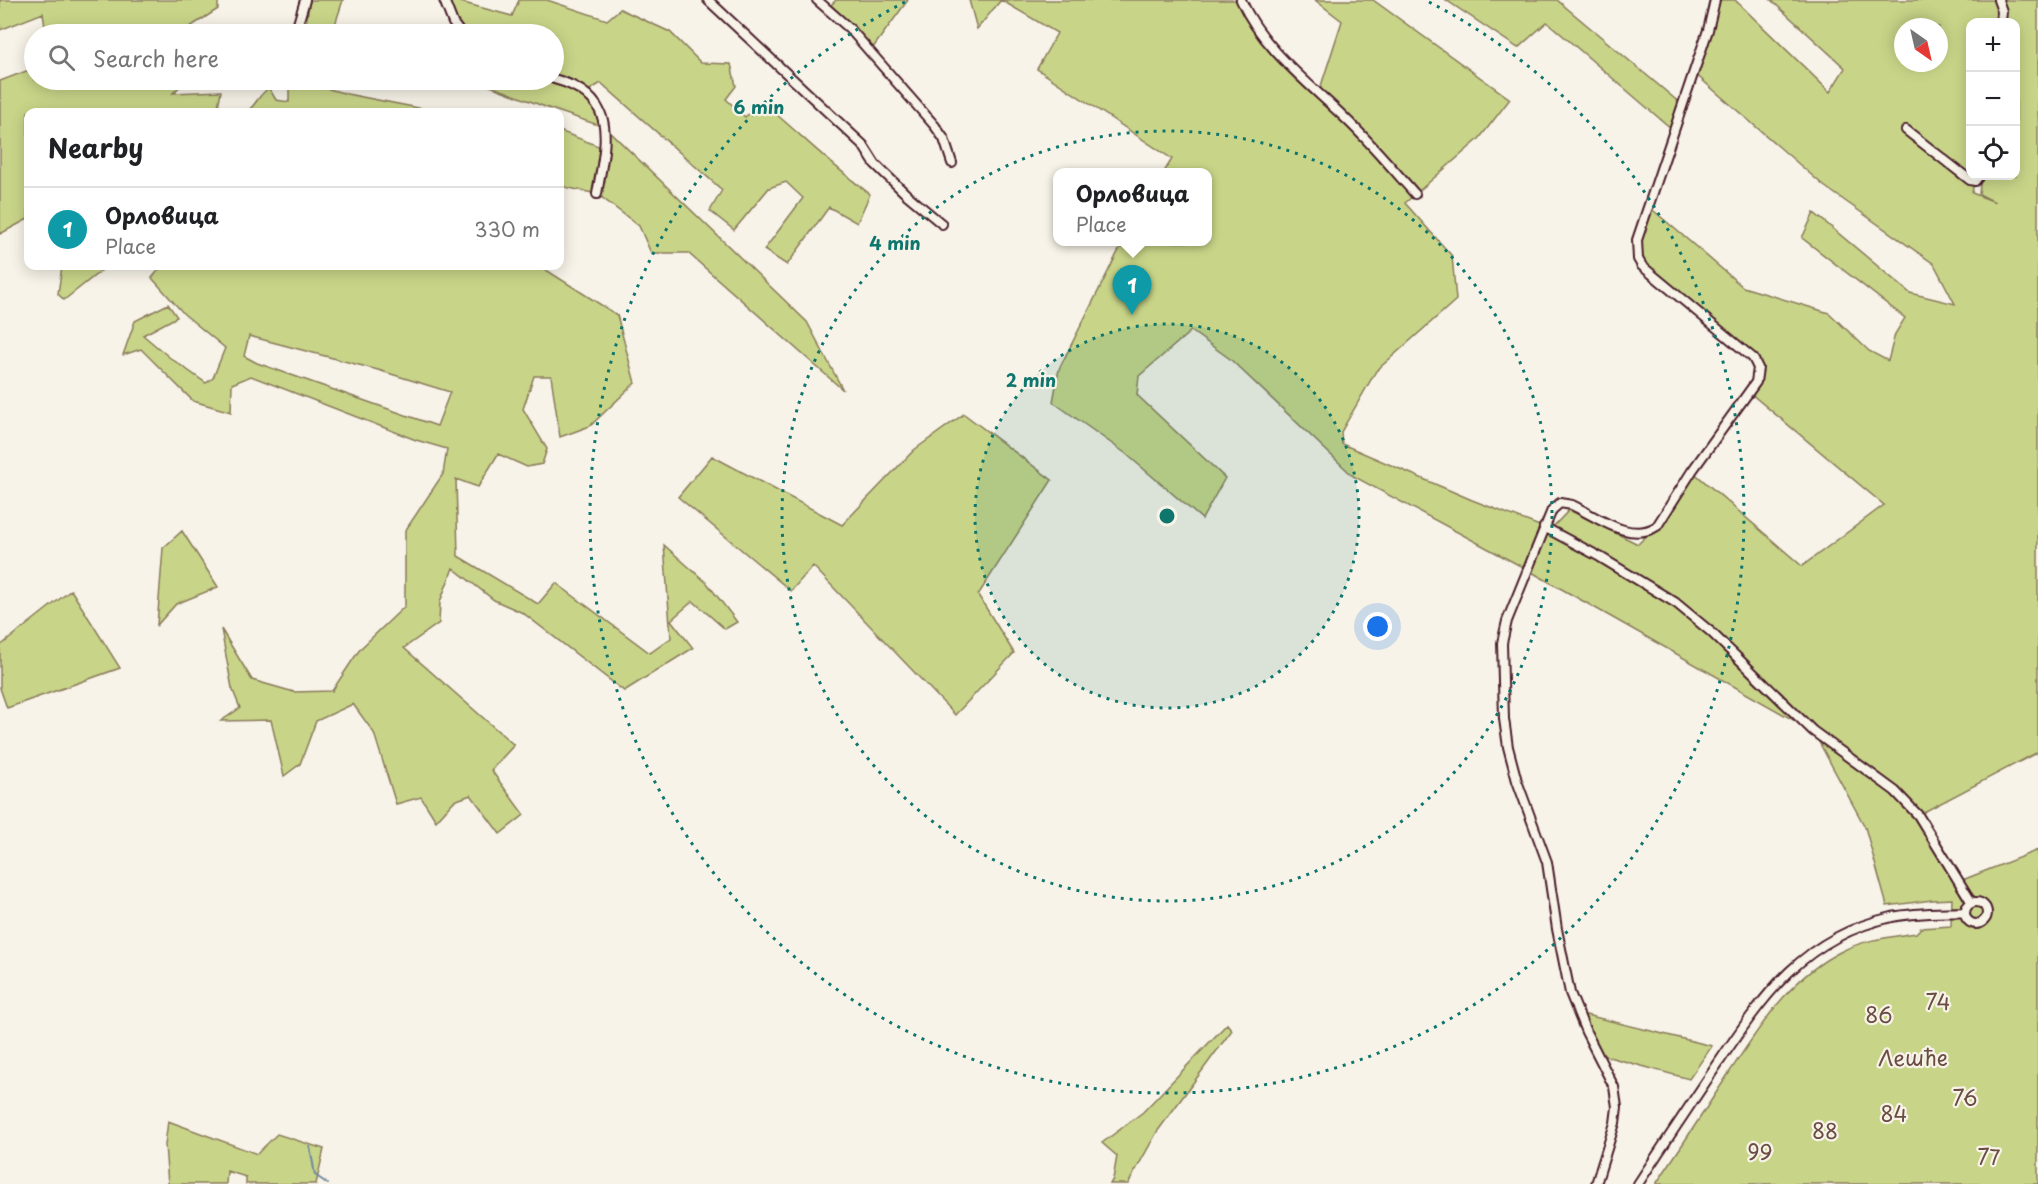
<!DOCTYPE html>
<html lang="en">
<head>
<meta charset="utf-8">
<style>
  body { margin:0; font-family:"Playpen Sans",sans-serif; background:#f6f6f6; color:#202124 }
  .controls { position:absolute; right:18px; top:18px; display:grid; overflow:hidden; border-radius:12px; box-shadow:0 3px 15px #0003 }
  .controls button { width:54px; height:54px; display:grid; place-items:center; padding:0; border:0; border-bottom:2px solid #e0e0e0; background:#fff; color:#202124; font:30px sans-serif }
  .compass { position:absolute; left:1894px; top:18px; width:54px; height:54px; border-radius:50%; background:#fff; box-shadow:0 3px 15px #0003; rotate:146deg }
  .you { position:absolute; left:1378px; top:627px; width:21px; height:21px; margin:-15px; border:4px solid #fff; border-radius:50%; background:#1a73e8; box-shadow:0 0 0 9px #1a73e833 }
  .badge { display:grid; place-items:center; width:39px; height:39px; border-radius:50%; background:#1a73e8; color:#fff; font-size:20px; font-weight:700 }
  .pin { position:absolute; translate:-50% -50px; filter:drop-shadow(0 2px 3px #0008) }
  .pin::after { content:''; position:absolute; top:32px; width:21px; height:18px; background:inherit; clip-path:polygon(0 0,100% 0,50% 100%) }
  .popup { position:absolute; left:1053px; top:168px; width:159px; height:78px; box-sizing:border-box; display:grid; place-content:center; border-radius:12px; background:#fff; filter:drop-shadow(0 2px 4px #0005); font-size:20px; white-space:nowrap; color:#757577 }
  .popup b { font-size:22px; color:#202124 }
  .popup::after { content:''; position:absolute; left:50%; top:100%; margin-left:-12px; border:12px solid transparent; border-top-color:#fff }
  .list { margin:0; padding:0; list-style:none }
  h2 { display:flex; justify-content:space-between; align-items:center; height:78px; margin:0; padding:0 24px; font-size:26px }
  h2 small { font-size:20px; font-weight:400; color:#757577 }
  .list li { display:grid; grid-template-columns:39px 1fr auto; gap:18px; align-items:center; box-sizing:border-box; height:84px; padding:0 24px; border-top:2px solid #e0e0e0 }
  .list b { display:block; font-size:22px; white-space:nowrap }
  .list p { margin:0; font-size:20px; white-space:nowrap; color:#757577 }
  .list em { font-size:20px; font-style:normal; color:#757577 }
  .icon { flex:none; width:33px; height:33px; fill:none; stroke:currentColor; stroke-width:2; stroke-linecap:round; stroke-linejoin:round }
  .map { position:relative; flex:none; width:2038px; height:1184px; overflow:hidden }
  .search { position:absolute; background:#fff; box-shadow:0 3px 15px #0003; left:24px; top:24px; width:540px; height:66px; display:flex; align-items:center; gap:15px; box-sizing:border-box; padding:0 21px; border-radius:33px; color:#757577; font-size:22px }
  .panel { position:absolute; background:#fff; box-shadow:0 3px 15px #0003; left:24px; top:108px; width:540px; height:162px; border-radius:12px }
  .map>svg:first-child { display:block }
</style>
</head>
<body>
<div class="map">
<svg width="2038" height="1184" viewBox="0 0 2038 1184">
  <rect width="100%" height="100%" fill="#f7f3e8"/>
  <filter id="ink" filterUnits="userSpaceOnUse"><feTurbulence type="fractalNoise" baseFrequency=".0167" numOctaves="2"/><feDisplacementMap in="SourceGraphic" scale="12" xChannelSelector="R" yChannelSelector="G"/><feConvolveMatrix kernelMatrix="1 2 1 2 8 2 1 2 1" color-interpolation-filters="sRGB"/></filter>
  <g filter="url(#ink)">
    <path fill="#c8d588" stroke="#897a5a" stroke-width="1.5" fill-rule="evenodd" d="M0,0H218V9L190,27V34H46L43,13L0,30Z
      M310,0H343L332,34H304Z
      M445,0H453L512,16L519,0H547L607,20L620,9L670,32L701,63L731,64L736,86L726,99L745,117L762,102C798,132 832,166 870,194L857,223L829,207L787,265L764,250L803,198L786,182L769,188L734,230L710,211L722,190L601,83L585,93L600,109L605,127L807,322L843,390L688,253H651L639,226L597,194L560,186V131L603,148L604,127L548,108L480,82L481,80H554V34H461Z
      M836,0H908L872,49L831,5Z
      M969,0H1241L1256,27L1319,92L1342,21L1315,0H1373L1510,99L1479,139L1405,203L1452,256L1456,300L1376,371L1341,432L1342,444L1472,500L1550,530L1569,510L1638,544L1657,526L1692,471L1802,566L1884,505L1750,393L1758,374L1753,358L1642,266L1636,249L1647,205L1743,287L1829,313L1869,351L1888,361L1895,334L1905,318L1802,238L1814,213L1910,293L1955,304L1934,264L1824,186L1693,72L1715,0H1735L1830,92L1845,68L1771,0H2038V752L1918,815L1960,881L2038,850V1184H1656C1682,1146 1706,1108 1731,1070C1761,1025 1791,976 1842,951C1865,939 1891,937 1916,933L1921,928L1951,926L1952,899L1932,900L1887,906L1865,827L1813,731L1528,570L1353,476L1230,359L1191,331L1139,376L1137,395L1225,478L1202,519L1125,453L1053,402L1059,369L1123,242H1207V172H1164L1172,159L1037,69L1057,33L1001,0L977,29ZM1970,22H2016V176H1981L1979,194L1995,202L1972,193L1975,176H1970ZM1903,27H1939V63H1903Z
      M1446,0H1557L1681,104L1673,130L1547,22L1518,48Z
      M34,68V80H187L173,93L221,91L217,112H28V219L0,234V81Z
      M300,81L347,94L439,112H246C257,105 257,96 269,88L276,100L289,102V82Z
      M62,266H107L64,300L58,294Z
      M162,266H540L617,315L635,383L590,426L560,437L551,376H534L523,409L547,449L542,464L527,467L498,454L478,487L456,479L458,556L538,604L556,583L650,653L671,638L664,545L707,583L737,622L725,629L693,601L671,620L693,648L624,691L523,613L494,600L453,568L440,602L439,623L404,648L514,745L491,770L524,815L500,834L471,795L454,801L436,821L421,797L396,804L374,733L353,704L316,721L300,764L284,776L271,720L221,721L240,708L232,688L221,629L252,680L294,692L332,691L360,649L405,606V531L443,474L447,449L416,440L251,376L232,384L231,412L193,401L141,349L123,355L135,321L168,304L177,317L143,335L169,357L206,383L213,378L225,348L184,314L152,278ZM249,336L378,370L450,392L437,426L257,363L244,356Z
      M964,414L1052,480L978,595L1014,653L955,715L813,566L791,591L678,497L712,456L842,525L914,450Z
      M182,531L218,587L176,604L157,625L163,548Z
      M71,590L120,668L7,708L0,688V646Z
      M1578,1013L1712,1046L1689,1079L1598,1054Z
      M1227,1024L1232,1030L1157,1132L1128,1184H1110L1113,1179L1117,1156L1102,1143L1143,1112Z
      M168,1121L257,1154L277,1134L324,1149L316,1184H246V1177L227,1171L226,1184H168L165,1145Z"/>
    <g fill="none" stroke-linecap="round" stroke-linejoin="round">
      <path stroke="#71889f" stroke-width="2" d="M310,1147L315,1175L328,1184"/>
      <g stroke="#4a1f2b" stroke-width="12">
        <path id="minor" d="M444,0L453,23L461,34
          M708,0L863,145L875,164L906,194L942,224
          M817,0L850,29L935,126L944,139L952,163
          M1241,0C1263,49 1309,83 1347,120C1371,143 1393,169 1415,194
          M1998,0L2002,11L2001,22
          M295,34L305,0
          M554,79C620,97 606,141 597,194
          M1906,130L1970,180L1975,181L1979,176
          M1544,527L1600,557L1676,603L1711,632L1813,731L1895,791L1918,815L1972,903
          M1965 913a11 11 0 1 1 22 0a11 11 0 1 1-22 0Z
          M1596,1184L1615,1123L1617,1107L1614,1087L1586,1032L1570,993L1557,929L1547,862L1517,781L1508,747L1504,719L1502,643L1507,621L1552,510L1560,503L1572,505C1596,516 1630,544 1657,526L1692,471L1756,382L1758,368L1753,358L1642,266L1638,259L1637,240L1708,30L1715,0
          M1638,1184C1662,1147 1687,1110 1711,1074C1761,1000 1799,938 1892,917C1917,912 1941,913 1965,912"/>
      </g>
      <use href="#minor" stroke="#f7f3e8" stroke-width="8"/>
    </g>
  </g>
  <circle cx="1167" cy="516" r="192" fill="#0f766e" fill-opacity=".12"/>
  <g fill="none" stroke="#0f766e" stroke-width="3" stroke-dasharray="3 6">
    <circle cx="1167" cy="516" r="192"/>
    <circle cx="1167" cy="516" r="385"/>
    <path d="M1429 2A577 577 0 1 1 905 2"/>
  </g>
  <g text-anchor="middle" stroke-width="4.5" stroke-linejoin="round" paint-order="stroke">
    <g font-size="21" fill="#6a4c42" stroke="#f7f3e8">
      <text x="1938" y="1010">74</text>
      <text x="1879" y="1023">86</text>
      <text x="1913" y="1066">Лешће</text>
      <text x="1965" y="1106">76</text>
      <text x="1894" y="1122">84</text>
      <text x="1825" y="1139">88</text>
      <text x="1760" y="1160">99</text>
      <text x="1989" y="1165">77</text>
    </g>
  </g>
  <circle cx="1167" cy="516" r="9" fill="#0f766e" stroke="#f7f3e8" stroke-width="3"/>
  <g font-size="18" text-anchor="middle" font-weight="bold" fill="#0f766e" stroke="#f7f3e8" stroke-width="4.5" stroke-linejoin="round" paint-order="stroke">
    <text x="759" y="114">6 min</text>
    <text x="895" y="250">4 min</text>
    <text x="1031" y="387">2 min</text>
  </g>
</svg>
<div class="controls">
<button>+</button>
<button>−</button>
<button><svg class="icon" aria-label="locate" viewBox="0 0 24 24"><circle cx="12" cy="12" r="6"/><path d="M12 2v4M12 18v4M2 12h4M18 12h4"/></svg></button>
</div>
<svg class="compass" viewBox="-18 -18 36 36"><path d="M0-13l5 13h-10z" fill="#e53935"/><path d="M0 13l5-13h-10z" fill="#757577"/></svg>
<div class="you"></div>
<div class="pin badge" style="left:1132px;top:315px;background:#0f9aa8">1</div>
<div class="popup"><b>Орловица</b>Place</div>
<div class="search"><svg class="icon" aria-label="search" viewBox="0 0 24 24"><circle cx="10" cy="10" r="6"/><path d="M15 15l6 6"/></svg>Search here</div>
<section class="panel">
<h2>Nearby<small></small></h2>
<ul class="list">
<li><span class="badge" style="background:#0f9aa8">1</span><div><b>Орловица</b><p>Place</p></div><em>330 m</em></li>
</ul>
</section>
</div>
</body>
</html>
